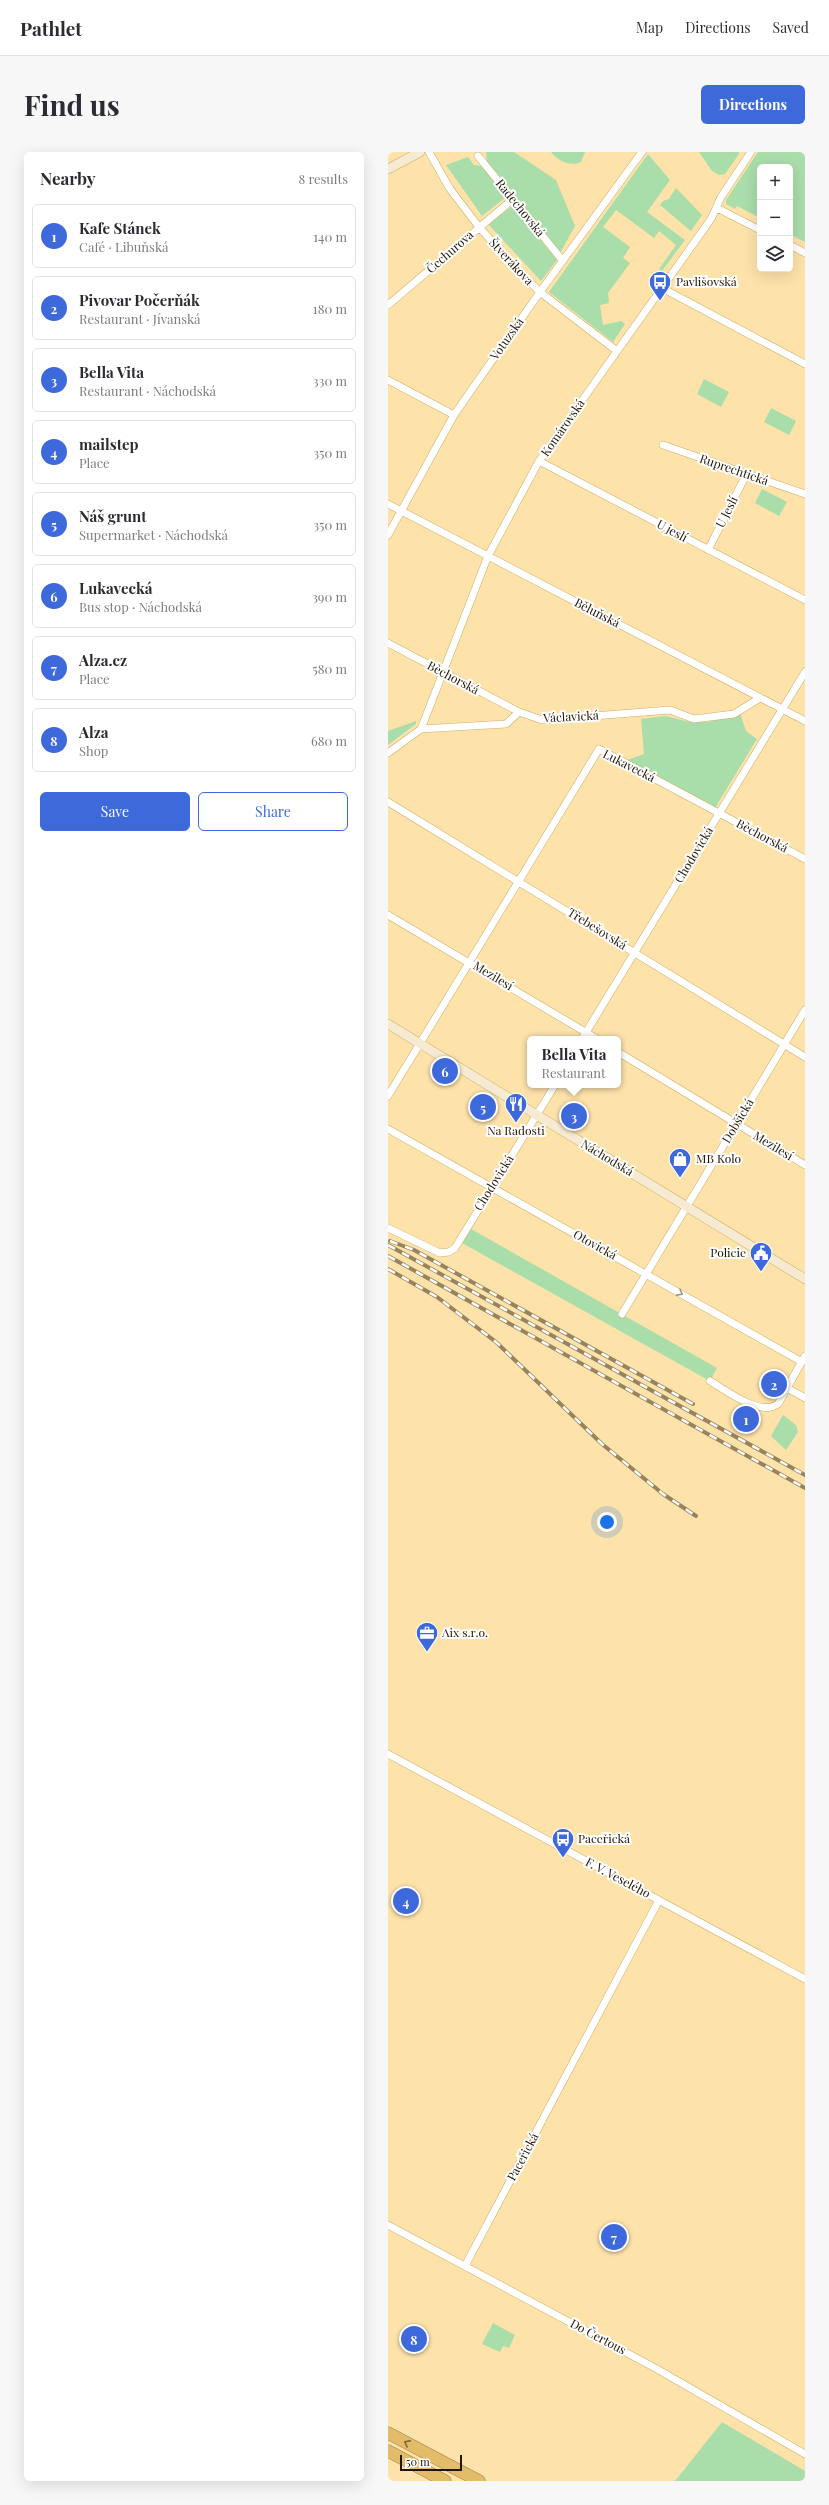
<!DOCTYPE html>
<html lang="en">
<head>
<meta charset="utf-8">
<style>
  body { margin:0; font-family:"Playfair Display",serif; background:#f7f7f7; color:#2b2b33 }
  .controls { position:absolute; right:12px; top:12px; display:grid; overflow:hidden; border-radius:6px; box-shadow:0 4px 16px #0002 }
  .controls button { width:36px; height:36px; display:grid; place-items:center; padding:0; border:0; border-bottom:1px solid #e1e1e2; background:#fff; color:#2b2b33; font:20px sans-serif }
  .scale { position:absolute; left:12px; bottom:10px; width:62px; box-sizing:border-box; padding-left:4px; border:2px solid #211500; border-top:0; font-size:11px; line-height:14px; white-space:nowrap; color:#211500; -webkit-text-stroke:3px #fff; paint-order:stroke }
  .you { position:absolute; left:219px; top:1370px; width:14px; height:14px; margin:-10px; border:3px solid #fff; border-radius:50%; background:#1a73e8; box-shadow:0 0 0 6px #1a73e833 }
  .badge { display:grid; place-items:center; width:26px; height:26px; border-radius:50%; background:#3e69da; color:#fff; font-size:13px; font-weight:700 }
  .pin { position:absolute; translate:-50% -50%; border:2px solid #fff; box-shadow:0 1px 4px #0006 }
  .popup { position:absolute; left:139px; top:884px; width:94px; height:52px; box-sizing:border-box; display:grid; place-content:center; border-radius:6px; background:#fff; filter:drop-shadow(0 1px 3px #0005); font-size:13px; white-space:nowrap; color:#7c7c81 }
  .popup b { font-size:15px; color:#2b2b33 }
  .popup::after { content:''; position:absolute; left:50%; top:100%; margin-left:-8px; border:8px solid transparent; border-top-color:#fff }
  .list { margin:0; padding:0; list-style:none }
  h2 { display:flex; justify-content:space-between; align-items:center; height:52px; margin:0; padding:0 16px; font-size:17px }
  h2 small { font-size:13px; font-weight:400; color:#7c7c81 }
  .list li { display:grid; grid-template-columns:26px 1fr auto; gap:12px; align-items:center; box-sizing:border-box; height:64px; margin:0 8px 8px; padding:0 8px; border:1px solid #e1e1e2; border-radius:6px }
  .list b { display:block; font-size:15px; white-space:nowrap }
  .list p { margin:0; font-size:13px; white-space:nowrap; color:#7c7c81 }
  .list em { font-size:13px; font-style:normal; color:#7c7c81 }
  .actions { display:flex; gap:8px; padding:12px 16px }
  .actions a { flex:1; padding:9px 0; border:1px solid #3e69da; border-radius:6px; text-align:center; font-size:14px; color:#3e69da }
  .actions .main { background:#3e69da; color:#fff }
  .icon { flex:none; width:22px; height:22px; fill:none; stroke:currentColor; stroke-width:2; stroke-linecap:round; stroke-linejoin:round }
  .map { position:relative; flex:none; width:417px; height:2329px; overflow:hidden; border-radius:6px }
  header { display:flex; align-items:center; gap:24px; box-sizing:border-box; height:56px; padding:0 20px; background:#fff; border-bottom:1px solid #e1e1e2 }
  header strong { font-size:19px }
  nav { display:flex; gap:22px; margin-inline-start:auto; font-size:14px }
  .intro { display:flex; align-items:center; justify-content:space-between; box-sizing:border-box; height:96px; padding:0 24px }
  h1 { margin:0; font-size:28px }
  .button { padding:10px 18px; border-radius:6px; background:#3e69da; color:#fff; font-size:14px; font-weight:700 }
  main { display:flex; gap:24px; padding:0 24px }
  aside { flex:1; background:#fff; border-radius:6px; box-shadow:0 4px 16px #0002 }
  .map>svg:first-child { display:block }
</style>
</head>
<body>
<header>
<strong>Pathlet</strong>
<nav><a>Map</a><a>Directions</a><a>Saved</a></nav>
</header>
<div class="intro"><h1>Find us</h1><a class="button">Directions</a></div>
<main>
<aside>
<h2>Nearby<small>8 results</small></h2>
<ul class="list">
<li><span class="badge">1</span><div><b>Kafe Stánek</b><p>Café · Libuňská</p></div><em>140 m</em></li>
<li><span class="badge">2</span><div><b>Pivovar Počerňák</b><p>Restaurant · Jívanská</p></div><em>180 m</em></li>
<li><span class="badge">3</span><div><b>Bella Vita</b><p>Restaurant · Náchodská</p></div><em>330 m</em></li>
<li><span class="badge">4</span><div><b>mailstep</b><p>Place</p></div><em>350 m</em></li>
<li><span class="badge">5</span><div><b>Náš grunt</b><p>Supermarket · Náchodská</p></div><em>350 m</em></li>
<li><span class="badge">6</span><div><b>Lukavecká</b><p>Bus stop · Náchodská</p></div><em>390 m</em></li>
<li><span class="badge">7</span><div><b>Alza.cz</b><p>Place</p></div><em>580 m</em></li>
<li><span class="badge">8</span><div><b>Alza</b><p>Shop</p></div><em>680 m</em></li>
</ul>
<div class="actions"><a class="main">Save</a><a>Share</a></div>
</aside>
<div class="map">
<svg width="417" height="2329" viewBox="0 0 417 2329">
  <rect width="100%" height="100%" fill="#fde2aa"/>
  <path fill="#a9ddaa" d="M98,0H126L168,28L187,74L172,101L99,10Z
    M163,0H197L193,10C182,15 170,9 163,0Z
    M311,0H351V2L337,22L331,23L324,19Z
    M370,0H417V90L402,82V15H372V66L349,54L347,57L338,52V48Z
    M260,2L282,28L259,60L297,88L274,119L271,117L288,93L271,79L266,86L228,58L215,75L242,95L235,106L242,111L220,141L221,151L212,153L215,173L233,169L237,172L225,190L161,140Z
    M80,5L86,13L94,14L118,45L94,64L58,13Z
    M288,36L314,63L303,79L272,53L275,49L281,47Z
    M124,54L169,108L153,129L100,72Z
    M316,227L341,240L333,255L309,242Z
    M383,256L408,269L401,283L376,270Z
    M374,337L399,350L391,364L367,351Z
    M352,561L358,579L369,587L327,656L239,608L256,602L253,567L277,564L302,570H320Z
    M28,569V572L0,593V579Z
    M83,1077L329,1216L322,1229L74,1091Z
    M395,1263L408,1273L410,1280L398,1298L383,1284Z
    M105,2171L127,2183L121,2196L115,2194L112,2200L94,2192Z
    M334,2270L417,2319V2329H287Z"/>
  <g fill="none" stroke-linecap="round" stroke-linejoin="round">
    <g stroke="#cead66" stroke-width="8">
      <path id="street" d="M41,0L62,37L91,75L125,113L152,140L229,199
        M90,4L175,109
        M329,56L372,78
        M402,93L417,101
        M274,136L417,212
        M0,153L125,47
        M0,228L66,263
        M275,293L417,342
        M151,309L417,448
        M0,352L417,569
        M0,383L66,263L152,140L254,0
        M320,398L358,323
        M0,491L131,560
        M33,577L100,404L151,309L323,67L333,45L363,0
        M0,601L33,577L118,572L131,560L154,568L282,558L306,567L346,562L372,546
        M0,650L417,905
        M0,763L209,887
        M194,887L417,520
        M230,900L417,1013
        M0,944L211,597L417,707
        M0,977L414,1210
        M0,1076L52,1101L61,1100L67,1096L167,933
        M234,1162L417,858
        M322,1229C339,1239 372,1265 390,1252L417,1204
        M399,1236L417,1246
        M0,1602L417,1827
        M0,2073L269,2217L417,2302
        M77,2114L271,1748"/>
    </g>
    <g stroke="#cead66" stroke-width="10">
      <path id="secondary" d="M0,17L32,0
        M0,872L417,1127"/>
    </g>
    <g stroke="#9e8244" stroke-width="13">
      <path id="highway" d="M0,2281L91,2329
        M0,2299L57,2329"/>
    </g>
    <use href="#street" stroke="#fff" stroke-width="7"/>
    <use href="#secondary" stroke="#f6ebd2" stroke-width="9"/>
    <use href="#highway" stroke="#e2bc69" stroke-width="12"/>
    <g stroke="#98845c" stroke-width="4">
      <path id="rail" d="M2,1089L26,1098L305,1252
        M0,1093L417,1323
        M0,1104L417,1336
        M0,1117L49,1145L108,1190L214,1292L275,1342L308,1364"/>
    </g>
    <use href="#rail" stroke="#fff" stroke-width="2.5" stroke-dasharray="8" stroke-linecap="butt"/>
  </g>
  <defs><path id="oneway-chevron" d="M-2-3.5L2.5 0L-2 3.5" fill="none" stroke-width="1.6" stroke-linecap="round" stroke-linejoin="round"/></defs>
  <use stroke="#9b968c" href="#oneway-chevron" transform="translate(292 1141) rotate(29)"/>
  <use stroke="#826834" href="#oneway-chevron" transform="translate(19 2291) rotate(-152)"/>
  <defs>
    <g id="bus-pin" transform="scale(1.15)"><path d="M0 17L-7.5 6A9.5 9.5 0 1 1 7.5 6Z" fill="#3e69da" stroke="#fff"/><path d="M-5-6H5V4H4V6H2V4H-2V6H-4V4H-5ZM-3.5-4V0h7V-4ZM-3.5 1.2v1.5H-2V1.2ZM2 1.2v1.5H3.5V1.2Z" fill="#fff"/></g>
    <g id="restaurant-pin" transform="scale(1.15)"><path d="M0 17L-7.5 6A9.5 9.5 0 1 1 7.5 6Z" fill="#3e69da" stroke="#fff"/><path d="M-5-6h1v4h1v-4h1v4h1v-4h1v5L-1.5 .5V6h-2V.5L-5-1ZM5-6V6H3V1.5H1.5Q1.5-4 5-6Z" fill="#fff"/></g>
    <g id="shop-pin" transform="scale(1.15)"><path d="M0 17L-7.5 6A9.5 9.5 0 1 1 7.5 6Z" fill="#3e69da" stroke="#fff"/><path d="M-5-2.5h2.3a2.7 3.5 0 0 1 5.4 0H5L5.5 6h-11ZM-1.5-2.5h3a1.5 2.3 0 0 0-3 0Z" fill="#fff"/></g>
    <g id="civic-pin" transform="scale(1.15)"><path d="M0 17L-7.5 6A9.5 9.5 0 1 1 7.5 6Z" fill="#3e69da" stroke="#fff"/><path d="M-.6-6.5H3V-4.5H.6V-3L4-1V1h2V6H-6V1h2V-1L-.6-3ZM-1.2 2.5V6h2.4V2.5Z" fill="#fff"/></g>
    <g id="office-pin" transform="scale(1.15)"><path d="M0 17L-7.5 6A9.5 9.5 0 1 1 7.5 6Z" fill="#3e69da" stroke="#fff"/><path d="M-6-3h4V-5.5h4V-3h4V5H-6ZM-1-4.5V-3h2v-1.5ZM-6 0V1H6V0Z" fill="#fff"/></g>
  </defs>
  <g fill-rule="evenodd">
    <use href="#bus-pin" x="272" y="130"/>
    <use href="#restaurant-pin" x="128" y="952"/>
    <use href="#shop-pin" x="292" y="1007"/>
    <use href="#civic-pin" x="373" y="1101"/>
    <use href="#office-pin" x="39" y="1481"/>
    <use href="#bus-pin" x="175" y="1687"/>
  </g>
  <g text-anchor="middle" stroke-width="4" stroke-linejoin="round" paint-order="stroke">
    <g font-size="12" fill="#211500" stroke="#fff">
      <text transform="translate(132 56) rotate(51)" y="4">Radechovská</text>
      <text transform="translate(62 100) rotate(-41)" y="4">Čechurova</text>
      <text transform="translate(123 110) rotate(47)" y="4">Štverákova</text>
      <text transform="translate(119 187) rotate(-55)" y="4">Votuzská</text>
      <text transform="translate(175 276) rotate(-55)" y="4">Komárovská</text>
      <text transform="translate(346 318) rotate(19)" y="4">Ruprechtická</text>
      <text transform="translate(339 360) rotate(-63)" y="4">U Jeslí</text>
      <text transform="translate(284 379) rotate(28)" y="4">U jeslí</text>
      <text transform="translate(209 461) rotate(27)" y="4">Běluňská</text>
      <text transform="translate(65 526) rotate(28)" y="4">Běchorská</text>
      <text transform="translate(183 565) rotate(-3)" y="4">Václavická</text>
      <text transform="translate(241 614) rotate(27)" y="4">Lukavecká</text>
      <text transform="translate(374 684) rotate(28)" y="4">Běchorská</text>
      <text transform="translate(306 703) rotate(-59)" y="4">Chodovická</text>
      <text transform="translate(209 777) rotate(32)" y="4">Třebešovská</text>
      <text transform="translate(105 824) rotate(31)" y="4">Mezilesí</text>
      <text transform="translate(350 969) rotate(-59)" y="4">Dobšická</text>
      <text transform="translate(385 994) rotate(31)" y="4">Mezilesí</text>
      <text transform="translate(219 1006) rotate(31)" y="4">Náchodská</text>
      <text transform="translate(106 1031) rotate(-58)" y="4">Chodovická</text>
      <text transform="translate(207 1093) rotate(29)" y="4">Otovická</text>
      <text transform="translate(230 1726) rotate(28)" y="4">F. V. Veselého</text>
      <text transform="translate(135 2005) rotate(-62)" y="4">Paceřická</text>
      <text transform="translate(210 2185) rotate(28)" y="4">Do Čertous</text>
    </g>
    <g font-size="12" fill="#211500" stroke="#fff" text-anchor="start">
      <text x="288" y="134">Pavlišovská</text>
      <text x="128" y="983" text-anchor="middle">Na Radosti</text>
      <text x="308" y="1011">MB Kolo</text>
      <text x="358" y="1105" text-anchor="end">Policie</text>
      <text x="54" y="1485">Aix s.r.o.</text>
      <text x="190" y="1691">Paceřická</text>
    </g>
  </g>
</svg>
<div class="controls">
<button>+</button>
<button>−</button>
<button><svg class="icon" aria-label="layers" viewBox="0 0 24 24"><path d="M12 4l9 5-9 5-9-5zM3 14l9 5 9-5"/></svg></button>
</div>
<div class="scale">50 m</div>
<div class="you"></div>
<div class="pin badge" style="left:358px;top:1267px">1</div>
<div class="pin badge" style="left:386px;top:1232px">2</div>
<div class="pin badge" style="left:186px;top:964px">3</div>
<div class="popup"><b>Bella Vita</b>Restaurant</div>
<div class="pin badge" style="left:18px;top:1749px">4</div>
<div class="pin badge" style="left:95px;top:955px">5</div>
<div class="pin badge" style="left:57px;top:919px">6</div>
<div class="pin badge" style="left:226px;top:2085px">7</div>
<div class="pin badge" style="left:26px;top:2187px">8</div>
</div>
</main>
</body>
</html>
